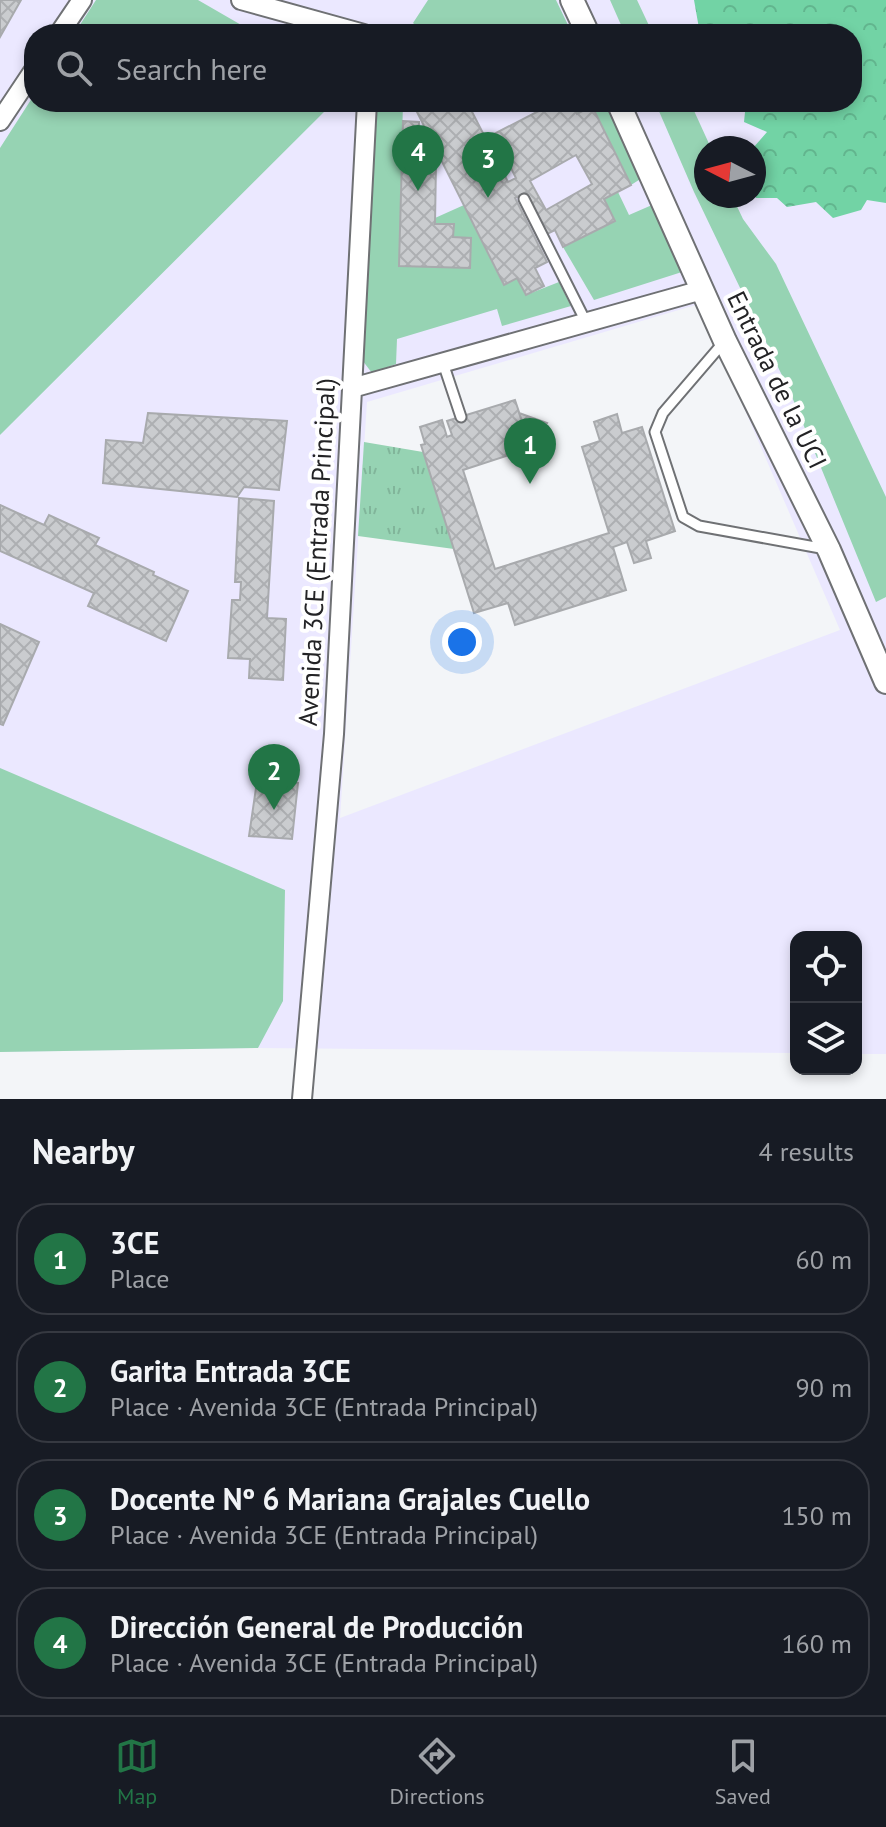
<!DOCTYPE html>
<html lang="en">
<head>
<meta charset="utf-8">
<style>
  body { margin:0; font-family:"PT Sans",sans-serif; background:#20242c; color:#f1f3f6 }
  .controls { position:absolute; right:24px; bottom:24px; display:grid; overflow:hidden; border-radius:16px; box-shadow:0 4px 12px #0003 }
  .controls button { width:72px; height:72px; display:grid; place-items:center; padding:0; border:0; border-bottom:2px solid #363941; background:#171b24; color:#f1f3f6; font:40px sans-serif }
  .compass { position:absolute; left:694px; top:136px; width:72px; height:72px; border-radius:50%; background:#171b24; box-shadow:0 4px 12px #0003; rotate:276deg }
  .you { position:absolute; left:462px; top:642px; width:28px; height:28px; margin:-20px; border:6px solid #fff; border-radius:50%; background:#1a73e8; box-shadow:0 0 0 12px #1a73e833 }
  .badge { display:grid; place-items:center; width:52px; height:52px; border-radius:50%; background:#227546; color:#fff; font-size:26px; font-weight:700 }
  .pin { position:absolute; translate:-50% -66px; filter:drop-shadow(0 2px 4px #0008) }
  .pin::after { content:''; position:absolute; top:42px; width:28px; height:24px; background:inherit; clip-path:polygon(0 0,100% 0,50% 100%) }
  .list { margin:0; padding:0; list-style:none }
  h2 { display:flex; justify-content:space-between; align-items:center; height:104px; margin:0; padding:0 32px; font-size:34px }
  h2 small { font-size:26px; font-weight:400; color:#9ea1a6 }
  .list li { display:grid; grid-template-columns:52px 1fr auto; gap:24px; align-items:center; box-sizing:border-box; height:112px; margin:0 16px 16px; padding:0 16px; border:2px solid #363941; border-radius:32px }
  .list b { display:block; font-size:30px; white-space:nowrap }
  .list p { margin:0; font-size:26px; white-space:nowrap; color:#9ea1a6 }
  .list em { font-size:26px; font-style:normal; color:#9ea1a6 }
  .icon { flex:none; width:44px; height:44px; fill:none; stroke:currentColor; stroke-width:2; stroke-linecap:round; stroke-linejoin:round }
  .map { position:relative; flex:none; width:886px; height:1099px; overflow:hidden }
  .search { position:absolute; background:#171b24; box-shadow:0 4px 12px #0003; left:24px; right:24px; top:24px; height:88px; display:flex; align-items:center; gap:20px; box-sizing:border-box; padding:0 28px; border-radius:32px; color:#9ea1a6; font-size:30px }
  .sheet { height:616px; background:#171b24 }
  nav { display:flex; justify-content:space-around; align-items:center; box-sizing:border-box; height:112px; border-top:2px solid #363941; background:#171b24; font-size:22px; color:#9ea1a6 }
  nav a { display:grid; justify-items:center; gap:4px }
  nav .on { color:#227546 }
  .map>svg:first-child { display:block }
</style>
</head>
<body>
<div class="map">
<svg width="886" height="1099" viewBox="0 0 886 1099">
  <defs>
    <pattern id="forest-crowns" width="20" height="18" patternUnits="userSpaceOnUse" patternTransform="scale(2)"><rect width="20" height="18" fill="#72d3a5"/><path d="M2 6a3 3 0 1 1 6 0M12 15a3 3 0 1 1 6 0" fill="none" stroke="#62b58e"/></pattern>
    <pattern id="park-tufts" width="24" height="20" patternUnits="userSpaceOnUse" patternTransform="scale(2)"><rect width="24" height="20" fill="#96d3b3"/><path d="M3 7l-1-3M5 7V3M7 7l1-3M15 17l-1-3M17 17v-4M19 17l1-3" fill="none" stroke="#81b59a"/></pattern>
    <pattern id="building-cross-hatch" width="8" height="8" patternUnits="userSpaceOnUse" patternTransform="scale(2)"><rect width="8" height="8" fill="#cacccf"/><path d="M0 0l8 8M0 8l8-8" fill="none" stroke="#adafb2"/></pattern>
  </defs>
  <rect width="100%" height="100%" fill="#f3f5f8"/>
  <path fill="#ebe8ff" fill-rule="evenodd" d="M0,0H886V1054H856V937H796V1053L258,1048L0,1052ZM34,34H852V102H34ZM706,148H754V196H706ZM699,304L840,630L340,818L367,402Z"/>
  <path fill="#96d3b3" d="M96,0H198L257,34H74Z
    M428,0H556L568,25L550,34H425L413,23Z
    M610,0H637L653,34H625Z
    M34,95V102H334L0,435V148Z
    M375,102H403L399,266L470,268L471,238L453,237V224H435V218L464,205L503,284L517,278L526,295L559,282L571,306L502,326L497,309L397,339L396,364L372,373L356,352Z
    M571,102H606L642,178L631,185L592,107L577,114Z
    M655,102H690L711,148H706V196H732L743,219L776,264L886,497V597L876,602L790,392L694,192Z
    M618,192L629,215L652,205L682,272L594,300L563,247L604,199Z
    M0,768L285,890L283,1001L258,1048L0,1052Z"/>
  <path fill="url(#forest-crowns)" d="M694,0H886V203L867,200L861,210L833,218L816,202L787,207L777,198H756L754,194L753,148L767,132L744,122L746,102H852V34H700Z"/>
  <path fill="url(#park-tufts)" d="M364,442L423,452L454,549L358,536Z"/>
  <path fill="url(#building-cross-hatch)" stroke="#a8aaad" stroke-width="2" fill-rule="evenodd" d="M0,0H21L0,37Z
    M412,102H467L508,182L516,178L494,134L556,102H571L577,114L592,106L631,185L604,199L615,221L563,247L555,230L547,234L526,192L515,198L547,262L535,268L544,286L526,295L517,278L504,285ZM576,155L592,184L546,210L530,181Z
    M403,121L419,122L418,163H436L435,224H454L453,237L471,238L470,268L399,266Z
    M515,400L531,448L463,470L495,569L609,533L582,447L600,441L594,422L617,414L622,433L642,427L675,531L646,541L651,558L634,563L627,542L613,547L626,590L515,625L508,603L474,613L421,445L425,444L420,427L442,420L447,437L452,435L447,421Z
    M148,413L287,421L279,490L244,487L237,497L103,483L106,440L143,443Z
    M519,413L547,423L531,448Z
    M239,498L274,501L267,618L286,619L283,680L249,678L250,659L228,658L232,600H240L241,582H235Z
    M0,505L44,525L49,515L99,538L95,545L154,572L153,575L188,591L166,641L88,606L94,593L0,551Z
    M0,624L39,642L3,725L0,724Z
    M257,781L298,783L292,839L249,836Z"/>
  <g fill="none" stroke-linecap="round" stroke-linejoin="round">
    <g stroke="#6f7174" stroke-width="13">
      <path id="service" d="M524,199L586,322
        M723,343L663,413L655,432L683,517L699,526L826,549
        M443,363L461,417"/>
    </g>
    <g stroke="#6f7174" stroke-width="22">
      <path id="minor" d="M241,0L364,34
        M59,34L82,0
        M0,121L34,70
        M352,388L702,290
        M302,1099L334,734L367,102"/>
    </g>
    <g stroke="#6f7174" stroke-width="26">
      <path id="tertiary" d="M572,0L588,34
        M618,102L725,341L829,550L886,682"/>
    </g>
    <use href="#service" stroke="#fff" stroke-width="9"/>
    <use href="#minor" stroke="#fff" stroke-width="18"/>
    <use href="#tertiary" stroke="#fff" stroke-width="22"/>
  </g>
  <g text-anchor="middle" stroke-width="8" stroke-linejoin="round" paint-order="stroke">
    <g font-size="26" fill="#232325" stroke="#fff">
      <text transform="translate(777 380) rotate(64)" y="9">Entrada de la UCI</text>
      <text transform="translate(317 552) rotate(-87)" y="9">Avenida 3CE (Entrada Principal)</text>
    </g>
  </g>
</svg>
<div class="controls">
<button><svg class="icon" aria-label="locate" viewBox="0 0 24 24"><circle cx="12" cy="12" r="6"/><path d="M12 2v4M12 18v4M2 12h4M18 12h4"/></svg></button>
<button><svg class="icon" aria-label="layers" viewBox="0 0 24 24"><path d="M12 4l9 5-9 5-9-5zM3 14l9 5 9-5"/></svg></button>
</div>
<svg class="compass" viewBox="-18 -18 36 36"><path d="M0-13l5 13h-10z" fill="#e53935"/><path d="M0 13l5-13h-10z" fill="#9ea1a6"/></svg>
<div class="you"></div>
<div class="pin badge" style="left:530px;top:484px">1</div>
<div class="pin badge" style="left:274px;top:810px">2</div>
<div class="pin badge" style="left:488px;top:198px">3</div>
<div class="pin badge" style="left:418px;top:191px">4</div>
<div class="search"><svg class="icon" aria-label="search" viewBox="0 0 24 24"><circle cx="10" cy="10" r="6"/><path d="M15 15l6 6"/></svg>Search here</div>
</div>
<section class="sheet">
<h2>Nearby<small>4 results</small></h2>
<ul class="list">
<li><span class="badge">1</span><div><b>3CE</b><p>Place</p></div><em>60 m</em></li>
<li><span class="badge">2</span><div><b>Garita Entrada 3CE</b><p>Place · Avenida 3CE (Entrada Principal)</p></div><em>90 m</em></li>
<li><span class="badge">3</span><div><b>Docente Nº 6 Mariana Grajales Cuello</b><p>Place · Avenida 3CE (Entrada Principal)</p></div><em>150 m</em></li>
<li><span class="badge">4</span><div><b>Dirección General de Producción</b><p>Place · Avenida 3CE (Entrada Principal)</p></div><em>160 m</em></li>
</ul>
</section>
<nav>
<a class="on"><svg class="icon" aria-label="map" viewBox="0 0 24 24"><path d="M3 6l6-2 6 2 6-2v14l-6 2-6-2-6 2zM9 4v14M15 6v14"/></svg>Map</a>
<a><svg class="icon" aria-label="directions" viewBox="0 0 24 24"><path d="M12 3l9 9-9 9-9-9zM9 14v-3h6M13 9l2 2-2 2"/></svg>Directions</a>
<a><svg class="icon" aria-label="saved" viewBox="0 0 24 24"><path d="M7 4h10v16l-5-4-5 4z"/></svg>Saved</a>
</nav>
</body>
</html>
